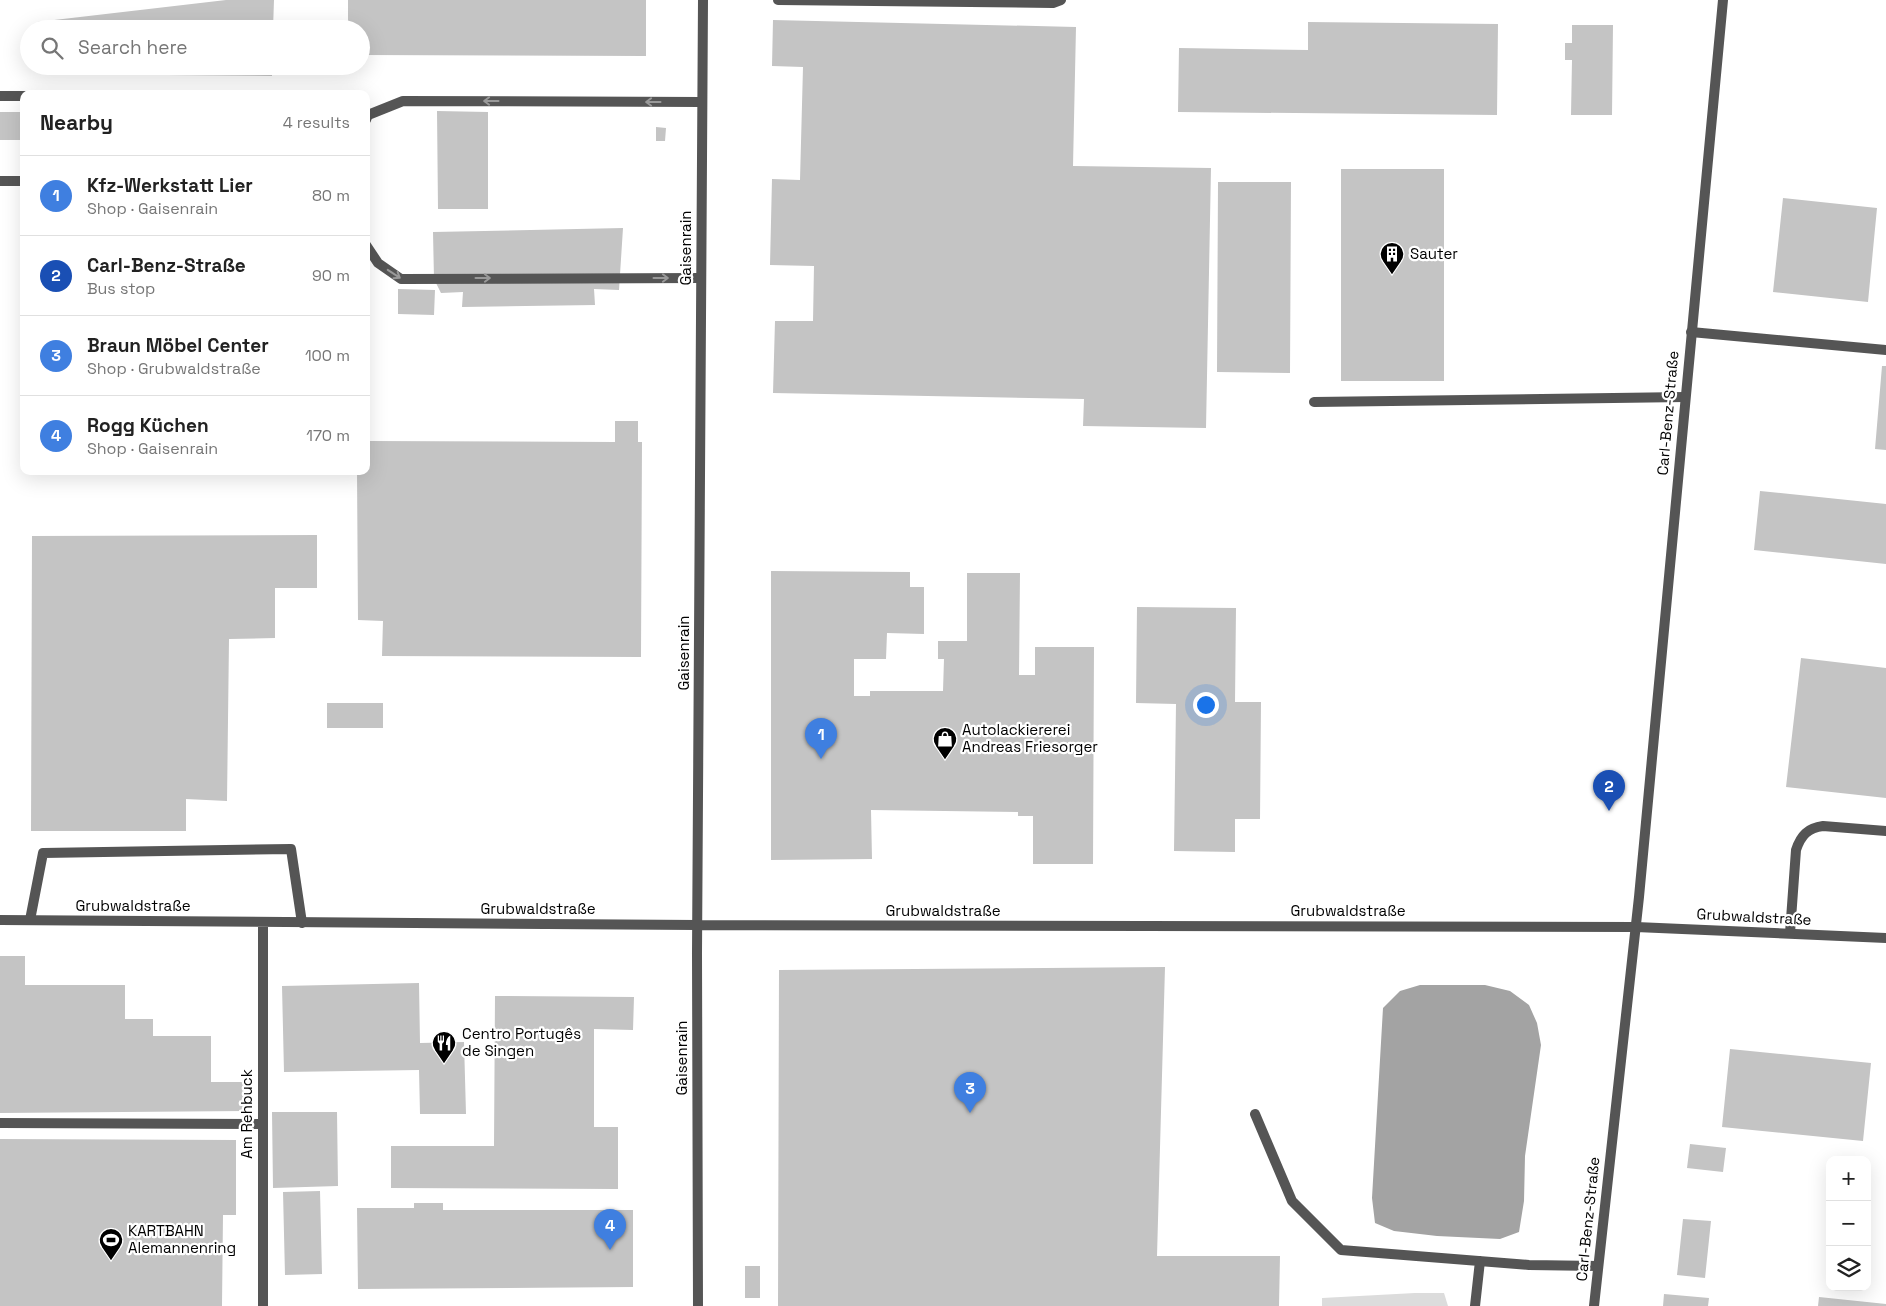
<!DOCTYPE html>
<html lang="en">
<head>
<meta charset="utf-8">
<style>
  body { margin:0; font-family:"Space Grotesk",sans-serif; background:#f6f6f6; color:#222 }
  .controls { position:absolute; right:15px; bottom:15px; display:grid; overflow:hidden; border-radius:10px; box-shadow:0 5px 20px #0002 }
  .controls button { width:45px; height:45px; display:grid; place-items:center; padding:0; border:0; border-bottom:1px solid #e0e0e0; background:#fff; color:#222; font:25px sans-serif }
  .you { position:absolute; left:1205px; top:704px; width:18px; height:18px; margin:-12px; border:4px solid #fff; border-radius:50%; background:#1a73e8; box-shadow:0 0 0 8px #1a73e833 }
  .badge { display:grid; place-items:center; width:32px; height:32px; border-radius:50%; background:#000; color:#fff; font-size:16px; font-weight:700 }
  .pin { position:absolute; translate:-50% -41px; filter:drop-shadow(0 1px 2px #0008) }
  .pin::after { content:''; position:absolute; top:26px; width:18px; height:15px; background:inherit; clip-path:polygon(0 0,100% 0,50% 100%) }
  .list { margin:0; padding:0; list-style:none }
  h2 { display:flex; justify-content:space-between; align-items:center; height:65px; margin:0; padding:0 20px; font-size:21px }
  h2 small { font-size:16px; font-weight:400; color:#767676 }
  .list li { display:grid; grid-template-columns:32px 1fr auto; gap:15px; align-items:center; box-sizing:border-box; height:80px; padding:0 20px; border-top:1px solid #e0e0e0 }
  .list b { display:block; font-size:19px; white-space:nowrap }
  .list p { margin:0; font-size:16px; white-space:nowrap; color:#767676 }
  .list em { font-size:16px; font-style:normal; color:#767676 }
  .icon { flex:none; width:28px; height:28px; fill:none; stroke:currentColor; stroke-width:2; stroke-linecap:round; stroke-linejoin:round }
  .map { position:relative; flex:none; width:1886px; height:1306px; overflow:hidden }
  .search { position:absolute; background:#fff; box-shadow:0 5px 20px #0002; left:20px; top:20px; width:350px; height:55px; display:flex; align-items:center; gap:12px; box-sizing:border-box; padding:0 18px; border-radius:28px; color:#767676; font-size:19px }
  .panel { position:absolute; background:#fff; box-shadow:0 5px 20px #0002; left:20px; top:90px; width:350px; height:385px; border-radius:10px }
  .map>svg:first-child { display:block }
</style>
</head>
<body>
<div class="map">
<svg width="1886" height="1306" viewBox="0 0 1886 1306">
  <rect width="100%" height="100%" fill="#fff"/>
  <path fill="#dcdcdc" d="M1415,1293H1444L1448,1306H1322V1298Z"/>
  <path fill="#a3a3a3" d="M1420,985H1485L1510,991L1529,1005L1537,1023L1541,1045L1525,1156L1524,1201L1519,1232L1500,1239L1437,1236L1394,1231L1375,1223L1372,1198L1383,1008L1400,991Z"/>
  <path fill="#c4c4c4" d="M226,0H274L273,29H38L37,22Z
    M348,0H646V56L361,55V29H348Z
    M773,20L1076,27L1073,166L1211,168L1206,428L1083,426L1084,399L773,393L775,321H813L814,266L770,265L772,179L800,180L803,67L772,66Z
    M1308,22L1498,24L1497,115L1178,112L1179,48L1308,50Z
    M1572,25H1613L1612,115H1571L1572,60H1565V43H1572Z
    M166,66H272V76L167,75Z
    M437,111L488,112V209H438Z
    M0,112H24V140H0Z
    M656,127L666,128L665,141H656Z
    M1341,169H1444V381H1341Z
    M1218,182H1291L1290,373L1217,372Z
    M1783,198L1877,208L1868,302L1773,292Z
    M623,228L619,290L594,289L595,305L462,307L463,292L441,293L434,279L433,232Z
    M398,289L435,290L434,315L398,314Z
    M1882,366H1886V450L1875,449Z
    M615,421H638V442H642L641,657L382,656L383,621L358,620L357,471H366V441L615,442Z
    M1760,491L1886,504V564L1754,550Z
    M317,535V588H275V638L229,639L227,801L186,799V831H31L32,536Z
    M771,571L910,572V587H924V634L887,633L886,659H854V696H870V691H943L944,659H938V641H967V573H1020L1019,675H1035V647H1094L1093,864H1033V816H1018V812L871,810L872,859L771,860Z
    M1137,607L1236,608L1235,702H1261L1260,819H1235V852L1174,851L1176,704L1136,703Z
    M1801,658L1886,668V798L1786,787Z
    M327,703H383V728H327Z
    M0,956H25V985H125V1019H153V1036H211V1082H246V1111L0,1113Z
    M1165,967L1157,1256H1280L1279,1306H778L779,970Z
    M419,983L420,1043L464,1042L466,1114H420L419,1070L284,1072L282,986Z
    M495,996L634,997L633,1030L594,1029V1127H618V1189L391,1188V1146H494Z
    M1730,1049L1871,1063L1863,1141L1722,1127Z
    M272,1112H337L338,1186L273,1188Z
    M0,1139L236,1140V1215H223L222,1306H0Z
    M1690,1144L1726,1148L1723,1172L1687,1168Z
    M320,1191L322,1274L285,1275L283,1192Z
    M414,1203H443V1210H633V1287L358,1289L357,1208H414Z
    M1683,1219L1711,1221L1705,1278L1677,1275Z
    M745,1266H760V1298H745Z
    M1664,1294L1709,1298L1708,1306H1663Z
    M1819,1297L1886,1304V1306H1818Z"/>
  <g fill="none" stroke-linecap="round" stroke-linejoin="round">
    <path stroke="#555" stroke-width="10" d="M778,0L1053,3L1061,0
      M0,96H24
      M366,120L368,115L403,101L702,102
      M0,181H24
      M366,245L378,263L401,279L701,278
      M1691,332L1886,350
      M1314,402L1685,397
      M30,920L43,853L291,849L302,923
      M1790,933L1796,850C1801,835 1808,828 1823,826L1886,831
      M1255,1114L1292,1201L1341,1250L1529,1265L1598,1266
      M1475,1306L1480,1261"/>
    <path stroke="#555" stroke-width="10" d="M0,920L697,925L1636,927L1886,938
      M263,922V1306
      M0,1123L261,1124
      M698,1306L697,954L703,0
      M1594,1306L1639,897L1723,0"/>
  </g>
  <defs><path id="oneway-shaft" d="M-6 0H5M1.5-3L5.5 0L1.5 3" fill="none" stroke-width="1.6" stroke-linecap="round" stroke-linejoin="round" transform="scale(1.25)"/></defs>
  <g stroke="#999">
    <use href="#oneway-shaft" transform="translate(491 101) rotate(-180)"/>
    <use href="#oneway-shaft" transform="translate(653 102) rotate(-180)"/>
    <use href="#oneway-shaft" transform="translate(394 274) rotate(33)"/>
    <use href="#oneway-shaft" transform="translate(483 278)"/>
    <use href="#oneway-shaft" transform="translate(661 278)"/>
  </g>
  <defs>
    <g id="building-pin" transform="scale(1.25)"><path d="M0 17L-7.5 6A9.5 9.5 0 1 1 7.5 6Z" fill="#000" stroke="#fff"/><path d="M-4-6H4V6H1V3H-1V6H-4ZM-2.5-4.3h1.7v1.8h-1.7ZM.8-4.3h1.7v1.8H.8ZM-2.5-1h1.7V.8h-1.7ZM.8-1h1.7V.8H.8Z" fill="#fff"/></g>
    <g id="shop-pin" transform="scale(1.25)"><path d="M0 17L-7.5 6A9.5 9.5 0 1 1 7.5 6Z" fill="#000" stroke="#fff"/><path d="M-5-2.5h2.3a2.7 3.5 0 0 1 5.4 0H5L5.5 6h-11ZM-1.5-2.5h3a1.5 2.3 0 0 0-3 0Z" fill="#fff"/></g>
    <g id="restaurant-pin" transform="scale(1.25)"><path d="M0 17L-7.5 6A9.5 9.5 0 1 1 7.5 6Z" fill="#000" stroke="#fff"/><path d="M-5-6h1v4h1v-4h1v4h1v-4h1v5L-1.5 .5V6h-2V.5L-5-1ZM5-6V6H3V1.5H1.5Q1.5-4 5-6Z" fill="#fff"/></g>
    <g id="stadium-pin" transform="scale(1.25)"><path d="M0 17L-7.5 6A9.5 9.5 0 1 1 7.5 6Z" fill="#000" stroke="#fff"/><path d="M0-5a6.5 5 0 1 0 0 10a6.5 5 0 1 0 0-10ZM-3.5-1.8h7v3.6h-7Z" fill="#fff"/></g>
  </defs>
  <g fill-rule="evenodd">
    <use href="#building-pin" x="1392" y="254"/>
    <use href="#shop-pin" x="945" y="739"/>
    <use href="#restaurant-pin" x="444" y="1043"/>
    <use href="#stadium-pin" x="111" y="1240"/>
  </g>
  <g text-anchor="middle" stroke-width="4.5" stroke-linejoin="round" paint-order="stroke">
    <g font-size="15" fill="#000" stroke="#fff">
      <text transform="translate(686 248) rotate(-90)" y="5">Gaisenrain</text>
      <text transform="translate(1668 413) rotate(-85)" y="5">Carl-Benz-Straße</text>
      <text transform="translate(684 653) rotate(-90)" y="5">Gaisenrain</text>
      <text x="133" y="911">Grubwaldstraße</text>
      <text x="538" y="914">Grubwaldstraße</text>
      <text x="943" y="916">Grubwaldstraße</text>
      <text x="1348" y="916">Grubwaldstraße</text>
      <text transform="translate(1754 917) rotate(3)" y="5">Grubwaldstraße</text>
      <text transform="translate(682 1058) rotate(-90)" y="5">Gaisenrain</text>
      <text transform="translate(247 1114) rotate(-90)" y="5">Am Rehbuck</text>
      <text transform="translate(1588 1219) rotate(-84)" y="5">Carl-Benz-Straße</text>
    </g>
    <g font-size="15" fill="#000" stroke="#fff" text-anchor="start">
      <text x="1410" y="259">Sauter</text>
      <text x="962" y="735">Autolackiererei<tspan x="962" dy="17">Andreas Friesorger</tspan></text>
      <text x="462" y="1039">Centro Portugês<tspan x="462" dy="17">de Singen</tspan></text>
      <text x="128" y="1236">KARTBAHN<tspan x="128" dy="17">Alemannenring</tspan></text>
    </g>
  </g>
</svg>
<div class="controls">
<button>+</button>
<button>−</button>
<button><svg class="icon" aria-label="layers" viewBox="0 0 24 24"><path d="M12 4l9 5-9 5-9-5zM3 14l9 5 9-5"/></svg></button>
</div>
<div class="you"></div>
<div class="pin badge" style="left:821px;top:759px;background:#3f7fe0">1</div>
<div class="pin badge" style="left:1609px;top:811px;background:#1a4fb4">2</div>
<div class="pin badge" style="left:970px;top:1113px;background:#3f7fe0">3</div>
<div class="pin badge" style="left:610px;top:1250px;background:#3f7fe0">4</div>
<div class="search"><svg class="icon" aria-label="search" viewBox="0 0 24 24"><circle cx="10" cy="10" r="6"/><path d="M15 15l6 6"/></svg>Search here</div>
<section class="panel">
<h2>Nearby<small>4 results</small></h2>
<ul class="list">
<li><span class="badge" style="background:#3f7fe0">1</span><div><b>Kfz-Werkstatt Lier</b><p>Shop · Gaisenrain</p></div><em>80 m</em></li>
<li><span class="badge" style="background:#1a4fb4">2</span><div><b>Carl-Benz-Straße</b><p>Bus stop</p></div><em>90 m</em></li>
<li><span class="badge" style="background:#3f7fe0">3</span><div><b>Braun Möbel Center</b><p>Shop · Grubwaldstraße</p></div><em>100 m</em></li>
<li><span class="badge" style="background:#3f7fe0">4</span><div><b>Rogg Küchen</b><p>Shop · Gaisenrain</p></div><em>170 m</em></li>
</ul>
</section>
</div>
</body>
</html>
